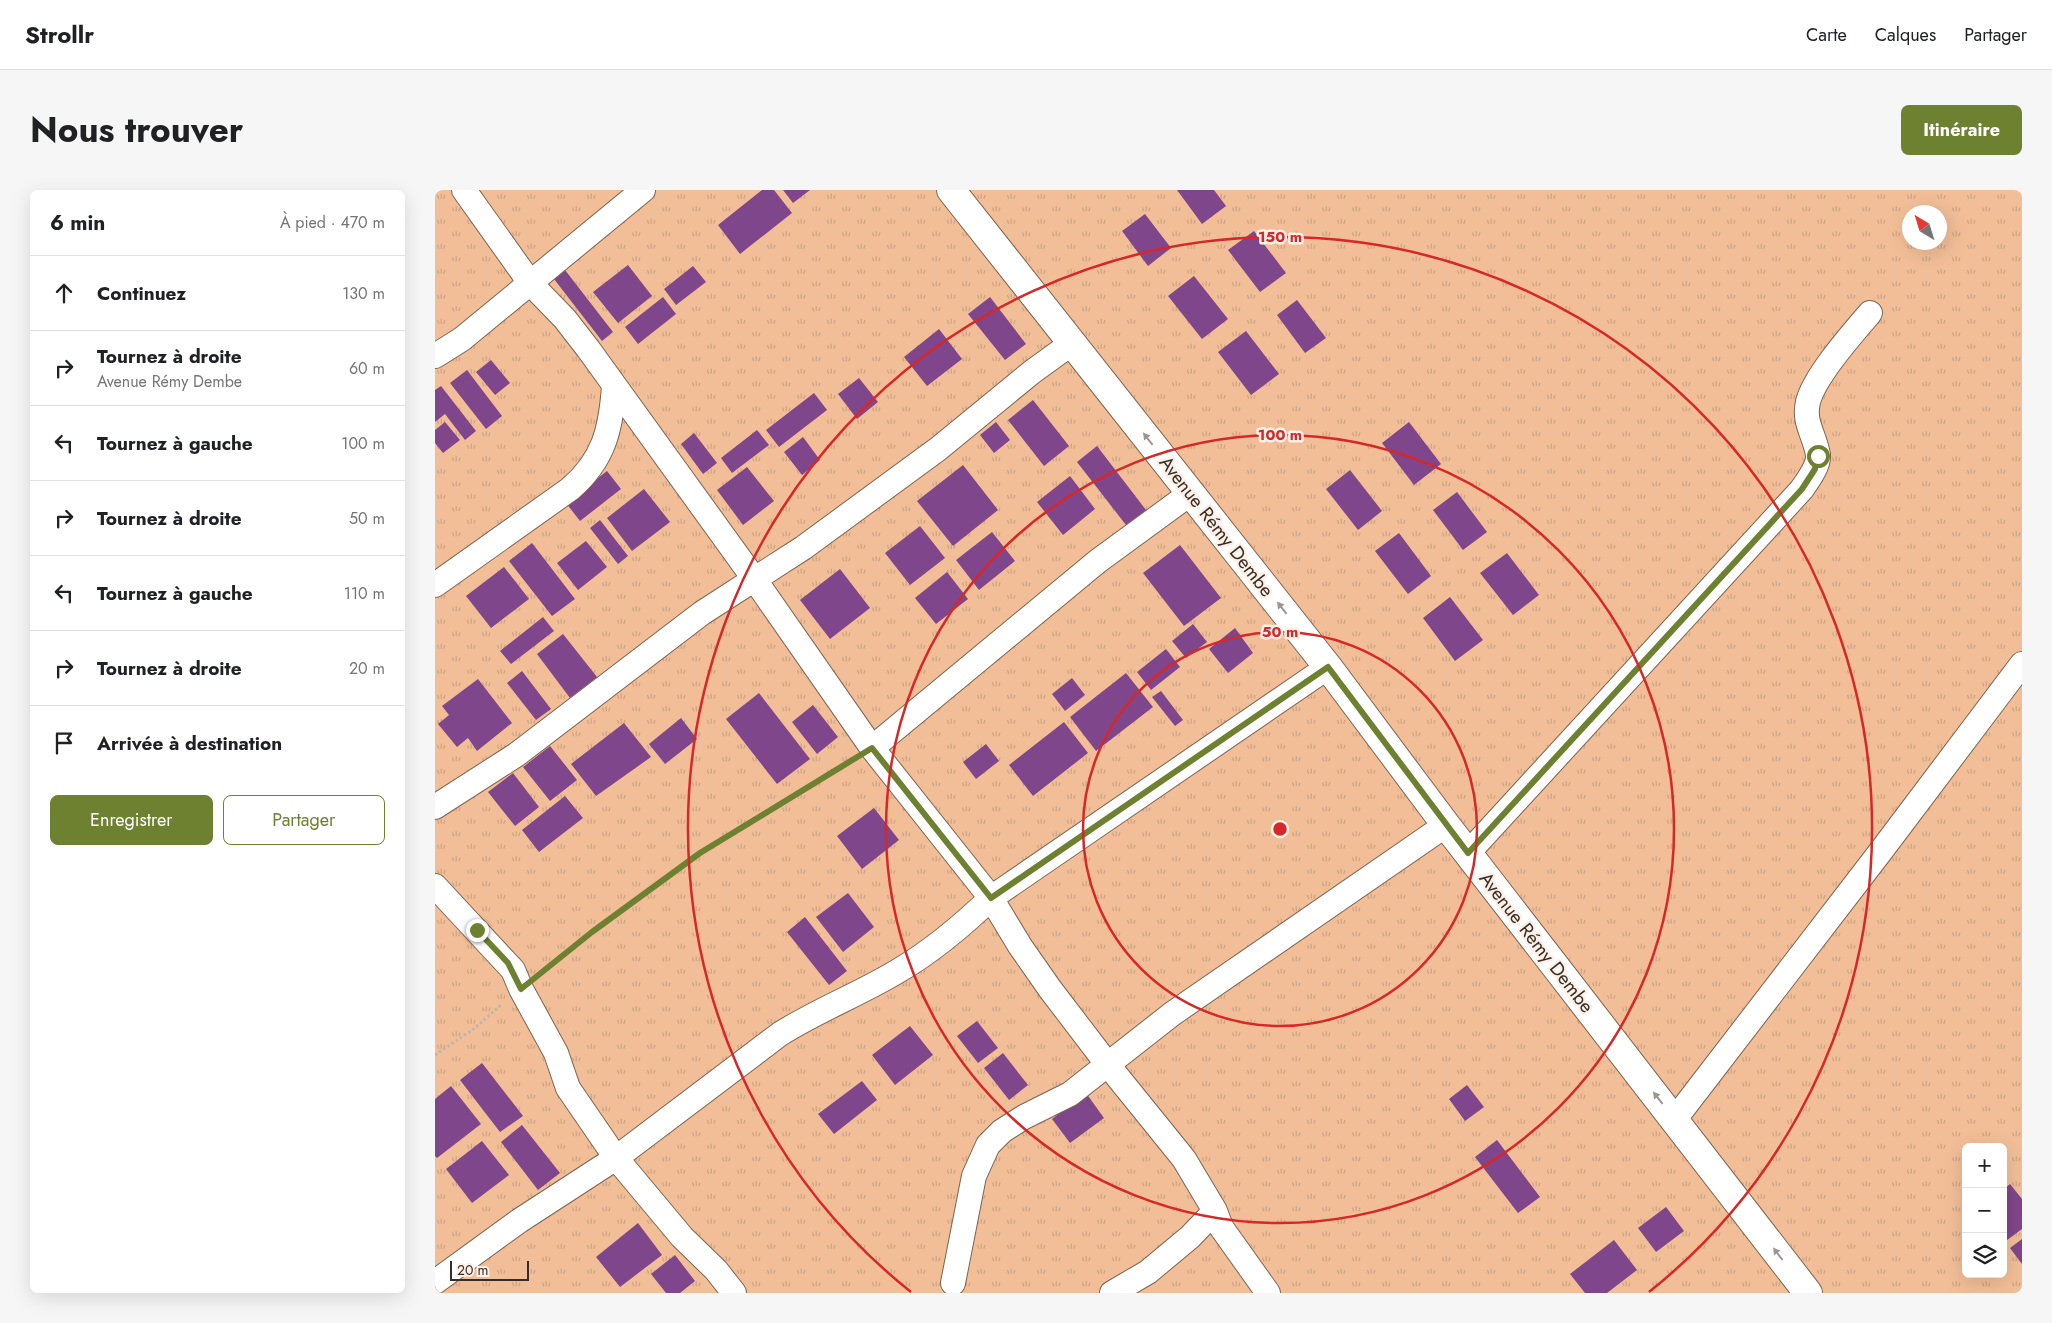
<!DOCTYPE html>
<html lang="fr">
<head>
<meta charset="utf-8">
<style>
  body { margin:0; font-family:Jost,sans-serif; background:#f6f6f6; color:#202124 }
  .controls { position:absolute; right:15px; bottom:15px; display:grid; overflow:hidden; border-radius:8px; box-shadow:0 5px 20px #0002 }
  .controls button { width:45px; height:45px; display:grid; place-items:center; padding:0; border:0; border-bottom:1px solid #e0e0e0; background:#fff; color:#202124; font:25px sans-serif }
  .compass { position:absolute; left:1467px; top:15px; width:45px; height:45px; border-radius:50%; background:#fff; box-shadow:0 5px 20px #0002; rotate:322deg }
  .scale { position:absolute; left:15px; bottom:12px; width:79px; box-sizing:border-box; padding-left:5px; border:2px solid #382c24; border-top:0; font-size:14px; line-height:18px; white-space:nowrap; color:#382c24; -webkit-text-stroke:4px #fcf0e7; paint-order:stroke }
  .stop { position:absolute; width:15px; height:15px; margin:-11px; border:4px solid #6e8130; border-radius:50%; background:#fff }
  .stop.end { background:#6e8130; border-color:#fff; box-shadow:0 1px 5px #0008 }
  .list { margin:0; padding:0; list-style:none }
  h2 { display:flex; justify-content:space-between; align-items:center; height:65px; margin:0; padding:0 20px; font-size:21px }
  h2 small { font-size:16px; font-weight:400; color:#757577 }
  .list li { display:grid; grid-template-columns:32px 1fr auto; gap:15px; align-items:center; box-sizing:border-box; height:75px; padding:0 20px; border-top:1px solid #e0e0e0 }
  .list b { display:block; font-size:19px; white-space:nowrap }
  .list p { margin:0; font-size:16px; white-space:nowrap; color:#757577 }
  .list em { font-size:16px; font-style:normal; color:#757577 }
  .actions { display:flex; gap:10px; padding:15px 20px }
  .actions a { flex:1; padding:11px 0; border:1px solid #6e8130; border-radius:8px; text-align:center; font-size:18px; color:#6e8130 }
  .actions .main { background:#6e8130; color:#fff }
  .icon { flex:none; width:28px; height:28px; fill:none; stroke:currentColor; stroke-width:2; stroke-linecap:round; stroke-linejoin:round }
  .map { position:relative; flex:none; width:1587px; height:1103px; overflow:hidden; border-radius:8px }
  header { display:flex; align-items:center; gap:30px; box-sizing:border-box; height:70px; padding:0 25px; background:#fff; border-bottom:1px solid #e0e0e0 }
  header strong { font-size:24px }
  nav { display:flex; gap:28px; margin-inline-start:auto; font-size:18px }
  .intro { display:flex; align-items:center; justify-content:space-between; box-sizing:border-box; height:120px; padding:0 30px }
  h1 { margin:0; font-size:35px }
  .button { padding:12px 22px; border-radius:8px; background:#6e8130; color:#fff; font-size:18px; font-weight:700 }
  main { display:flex; gap:30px; padding:0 30px }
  aside { flex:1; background:#fff; border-radius:8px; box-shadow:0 5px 20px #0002 }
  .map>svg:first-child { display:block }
</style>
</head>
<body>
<header>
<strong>Strollr</strong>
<nav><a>Carte</a><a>Calques</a><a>Partager</a></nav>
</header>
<div class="intro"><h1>Nous trouver</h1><a class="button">Itinéraire</a></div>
<main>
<aside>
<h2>6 min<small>À pied · 470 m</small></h2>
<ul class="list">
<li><svg class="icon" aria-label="ahead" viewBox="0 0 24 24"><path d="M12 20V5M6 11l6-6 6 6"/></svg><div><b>Continuez</b></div><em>130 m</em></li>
<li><svg class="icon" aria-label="right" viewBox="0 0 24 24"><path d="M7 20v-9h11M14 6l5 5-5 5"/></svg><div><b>Tournez à droite</b><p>Avenue Rémy Dembe</p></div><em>60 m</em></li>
<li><svg class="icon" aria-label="left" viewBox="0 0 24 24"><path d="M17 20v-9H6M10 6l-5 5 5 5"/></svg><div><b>Tournez à gauche</b></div><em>100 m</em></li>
<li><svg class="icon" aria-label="right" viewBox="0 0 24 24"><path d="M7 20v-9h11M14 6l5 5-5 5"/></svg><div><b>Tournez à droite</b></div><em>50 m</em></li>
<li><svg class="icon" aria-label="left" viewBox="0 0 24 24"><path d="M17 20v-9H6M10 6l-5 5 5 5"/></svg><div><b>Tournez à gauche</b></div><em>110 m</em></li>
<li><svg class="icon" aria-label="right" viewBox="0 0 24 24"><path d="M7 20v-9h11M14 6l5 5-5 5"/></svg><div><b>Tournez à droite</b></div><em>20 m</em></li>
<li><svg class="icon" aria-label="arrive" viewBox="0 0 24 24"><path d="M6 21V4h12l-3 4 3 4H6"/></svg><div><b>Arrivée à destination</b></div></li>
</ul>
<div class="actions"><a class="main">Enregistrer</a><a>Partager</a></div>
</aside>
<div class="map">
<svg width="1587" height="1103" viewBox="0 0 1587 1103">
  <defs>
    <pattern id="grass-tufts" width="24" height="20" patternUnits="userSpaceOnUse" patternTransform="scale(1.25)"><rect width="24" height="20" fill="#f1be97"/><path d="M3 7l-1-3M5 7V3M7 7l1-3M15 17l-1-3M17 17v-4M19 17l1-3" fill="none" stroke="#cfa382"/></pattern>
  </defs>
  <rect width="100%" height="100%" fill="#fcf0e7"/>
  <path fill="url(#grass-tufts)" fill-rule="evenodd" d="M0,0H1587V1103H0ZM1474,22H1504V52H1474ZM1531,957H1568V1084H1531Z"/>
  <path fill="#80468b" d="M327,0H339L357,23L305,64L283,35Z
    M348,0H375L358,13Z
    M742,0H779L791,16L767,34Z
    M710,24L736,58L713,76L687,41Z
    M819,41L851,83L825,102L793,60Z
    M193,75L217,106L183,133L158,102Z
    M258,76L271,92L241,115L229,99Z
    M130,80L178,142L167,151L119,89Z
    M759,86L793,129L767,149L733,106Z
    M228,107L241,124L203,154L190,137Z
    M555,107L591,154L570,170L533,124Z
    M862,110L891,148L870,163L842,125Z
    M504,139L527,169L492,196L469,167Z
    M811,141L844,184L816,205L783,162Z
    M56,170L75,193L60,205L41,182Z
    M32,180L67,226L51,239L15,193Z
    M424,188L443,212L422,229L403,204Z
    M6,196L41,241L30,250L10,224L0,232V200Z
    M379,203L392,220L344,257L331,240Z
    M598,210L634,256L609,276L573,230Z
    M10,232L25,250L8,263L0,253V240Z
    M561,232L575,250L559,263L545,245Z
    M974,232L1006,274L979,295L947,253Z
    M322,240L334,255L297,283L286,268Z
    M259,243L282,273L268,284L246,254Z
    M368,247L385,270L367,285L349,262Z
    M662,256L711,320L691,335L642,272Z
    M528,275L563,320L518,356L482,311Z
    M312,277L339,311L308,335L282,300Z
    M915,280L947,321L923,340L891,299Z
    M172,281L186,299L145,331L131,313Z
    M635,286L660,319L628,345L602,312Z
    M209,299L235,332L197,361L172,328Z
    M1022,302L1052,342L1028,360L998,320Z
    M165,330L193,366L183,374L155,338Z
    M485,336L510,368L475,395L450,363Z
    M557,342L580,371L544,400L521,370Z
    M964,343L996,386L973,404L940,361Z
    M151,351L172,377L143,400L122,373Z
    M97,353L140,409L117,426L74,371Z
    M745,355L786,408L749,436L708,383Z
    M1072,363L1104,405L1078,425L1045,383Z
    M69,377L94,409L56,438L31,406Z
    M405,379L435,418L395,449L365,410Z
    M512,382L533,409L501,434L480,408Z
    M1015,407L1048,450L1020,471L988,428Z
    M108,427L119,441L76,474L65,461Z
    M758,434L772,452L751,468L737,451Z
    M800,438L818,463L793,483L774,459Z
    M128,444L162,487L135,508L102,464Z
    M731,459L745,477L716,500L702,482Z
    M87,481L116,519L101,530L72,493Z
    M691,483L718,517L661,561L635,527Z
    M637,488L650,505L630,521L617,504Z
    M43,489L77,533L42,561L33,548L22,557L3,534L14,525L7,516Z
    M726,501L748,530L740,536L717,507Z
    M324,503L375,569L342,594L291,529Z
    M378,515L403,547L382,564L357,532Z
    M246,528L262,549L230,574L214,554Z
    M629,532L653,563L598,606L574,575Z
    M189,533L216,567L161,606L136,574Z
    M551,554L564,571L541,589L528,572Z
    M115,556L142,590L115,611L88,577Z
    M78,583L104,617L80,636L53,602Z
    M130,606L148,628L104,662L87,640Z
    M439,618L464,650L427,679L402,646Z
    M413,703L439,737L408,762L381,727Z
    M370,727L412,781L394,795L352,742Z
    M542,831L563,858L543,873L522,846Z
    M475,836L498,865L460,895L437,865Z
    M568,863L593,895L574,910L549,878Z
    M47,873L88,926L65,942L25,890Z
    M427,891L442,910L399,944L383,924Z
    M1032,895L1049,917L1030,931L1014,909Z
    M16,896L46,934L2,968L0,966V909Z
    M651,903L669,928L635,953L617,929Z
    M87,935L125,983L103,1000L66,952Z
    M1062,950L1105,1007L1083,1023L1040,967Z
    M47,951L74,985L37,1013L11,979Z
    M1575,994L1587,1009V1039L1568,1053V1000Z
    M1231,1017L1249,1041L1221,1062L1203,1038Z
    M203,1033L227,1065L185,1097L161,1067Z
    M1587,1049V1074L1575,1058Z
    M1179,1050L1202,1080L1172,1103H1150L1135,1084Z
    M240,1065L260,1091L245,1103H231L216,1084Z"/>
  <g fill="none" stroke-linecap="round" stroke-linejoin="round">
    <g stroke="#7d6350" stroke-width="26">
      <path id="street" d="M29,0L96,94L130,129L154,160L320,390L437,558L556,708L585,756L615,799L673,875L749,969L780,1021L786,1037L833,1103
        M0,166L27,149L208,0
        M0,395L135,299C169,270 176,239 179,196
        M437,558L663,371L756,303
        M0,617L81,565L267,423L368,358L503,259L597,182L637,153
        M1033,663L1367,299C1373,290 1384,276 1383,265C1380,245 1368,233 1373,212C1379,187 1417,144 1435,123
        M0,696L78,780L86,799L121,863L133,898L181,968L247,1047L281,1080L299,1103
        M1240,929L1446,661L1587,474
        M0,1092L84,1031L181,968L345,844C383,820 425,804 463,781C499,760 527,736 556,708L893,477
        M518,1093L539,986L553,955L567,941L589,927L635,904L737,824L1011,635
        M677,1103L713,1082L755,1047L780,1021"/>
    </g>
    <g stroke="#7d6350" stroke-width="30">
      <path id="secondary" d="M516,0L893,477L1011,635L1373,1103"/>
    </g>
    <path stroke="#c1b5ac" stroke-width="3" stroke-dasharray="2.5 2.5" stroke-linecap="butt" d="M107,782L157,742L265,663L415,571
      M0,865L40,838L67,814"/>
    <use href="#street" stroke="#fff" stroke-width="24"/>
    <use href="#secondary" stroke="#fff" stroke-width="28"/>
  </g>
  <defs><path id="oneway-solid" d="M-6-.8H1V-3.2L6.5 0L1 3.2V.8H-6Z" transform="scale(1.25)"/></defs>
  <g fill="#9c9692">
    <use href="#oneway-solid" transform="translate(713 249) rotate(-128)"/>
    <use href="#oneway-solid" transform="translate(847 418) rotate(-128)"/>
    <use href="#oneway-solid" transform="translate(1223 908) rotate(-128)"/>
    <use href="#oneway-solid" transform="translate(1343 1064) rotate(-127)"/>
  </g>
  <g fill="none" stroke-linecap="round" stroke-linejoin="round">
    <path stroke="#6e8130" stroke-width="6" d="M42,740L73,773L86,799L157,742L265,663L437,558L556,708L893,477L1033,663L1367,299L1380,279L1383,266"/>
  </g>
  <g fill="none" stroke="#d62828" stroke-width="2.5">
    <circle cx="845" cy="639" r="197"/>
    <circle cx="845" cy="639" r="394"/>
    <path d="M476 1102A592 592 0 1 1 1214 1102"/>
  </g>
  <g text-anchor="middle" stroke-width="5" stroke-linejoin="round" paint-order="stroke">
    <g font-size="19" fill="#382c24" stroke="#fcf0e7">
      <text transform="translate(782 336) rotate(52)" y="7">Avenue Rémy Dembe</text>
      <text transform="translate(1102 752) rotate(52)" y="7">Avenue Rémy Dembe</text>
    </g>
  </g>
  <circle cx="845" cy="639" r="8" fill="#d62828" stroke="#fcf0e7" stroke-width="2.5"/>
  <g font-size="15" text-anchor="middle" font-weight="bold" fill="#d62828" stroke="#fcf0e7" stroke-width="5" stroke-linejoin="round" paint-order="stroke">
    <text x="845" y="52">150 m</text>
    <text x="845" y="250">100 m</text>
    <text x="845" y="447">50 m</text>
  </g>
</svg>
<div class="controls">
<button>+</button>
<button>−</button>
<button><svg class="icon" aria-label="layers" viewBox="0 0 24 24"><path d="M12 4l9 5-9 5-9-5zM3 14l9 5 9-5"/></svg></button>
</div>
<svg class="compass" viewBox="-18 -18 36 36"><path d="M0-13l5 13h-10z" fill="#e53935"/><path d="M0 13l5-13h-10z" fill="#757577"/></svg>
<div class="scale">20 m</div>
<div class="stop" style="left:1383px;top:266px"></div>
<div class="stop end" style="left:42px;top:740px"></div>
</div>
</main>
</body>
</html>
